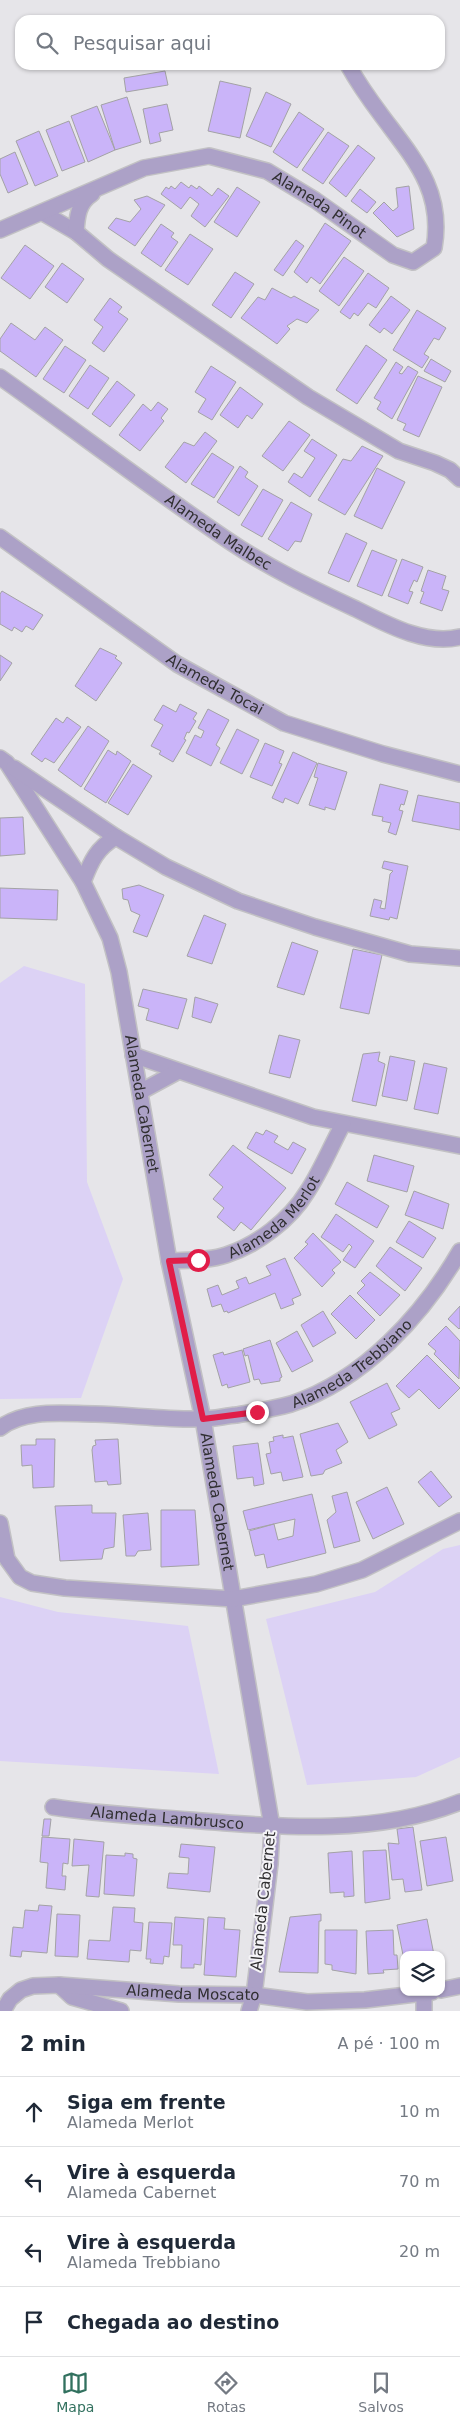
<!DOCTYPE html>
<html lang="pt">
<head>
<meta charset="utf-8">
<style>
  body { margin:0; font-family:"DejaVu Sans",sans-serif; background:#f2f2f3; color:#1f2937 }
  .controls { position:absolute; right:15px; bottom:15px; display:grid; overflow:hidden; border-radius:10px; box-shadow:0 1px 4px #0004 }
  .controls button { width:45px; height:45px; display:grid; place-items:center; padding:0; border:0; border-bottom:1px solid #e0e1e3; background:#fff; color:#1f2937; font:25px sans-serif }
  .stop { position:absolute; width:15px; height:15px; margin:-11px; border:4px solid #e11d48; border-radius:50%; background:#fff }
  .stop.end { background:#e11d48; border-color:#fff; box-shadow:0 1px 5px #0008 }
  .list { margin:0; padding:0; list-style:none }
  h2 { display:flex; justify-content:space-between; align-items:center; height:65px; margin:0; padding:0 20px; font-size:21px }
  h2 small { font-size:16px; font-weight:400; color:#747a83 }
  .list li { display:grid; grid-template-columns:32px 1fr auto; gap:15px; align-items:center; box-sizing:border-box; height:70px; padding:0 20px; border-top:1px solid #e0e1e3 }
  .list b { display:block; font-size:19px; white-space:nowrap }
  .list p { margin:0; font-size:16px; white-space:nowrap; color:#747a83 }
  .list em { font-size:16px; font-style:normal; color:#747a83 }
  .icon { flex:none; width:28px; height:28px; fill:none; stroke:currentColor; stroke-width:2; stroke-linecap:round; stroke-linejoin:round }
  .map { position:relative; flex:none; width:460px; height:2011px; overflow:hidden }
  .search { position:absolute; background:#fff; box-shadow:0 1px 4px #0004; left:15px; right:15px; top:15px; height:55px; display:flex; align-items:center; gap:12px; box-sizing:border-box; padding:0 18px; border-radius:15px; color:#747a83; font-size:19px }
  .sheet { height:345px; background:#fff }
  nav { display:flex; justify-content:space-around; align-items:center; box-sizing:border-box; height:70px; border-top:1px solid #e0e1e3; background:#fff; font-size:14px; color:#747a83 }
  nav a { display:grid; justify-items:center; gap:2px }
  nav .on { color:#32715f }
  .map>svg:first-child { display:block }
</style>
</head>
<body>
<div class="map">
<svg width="460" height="2011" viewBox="0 0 460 2011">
  <rect width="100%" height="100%" fill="#e6e5e9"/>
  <path fill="#dcd2f5" d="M24,966L85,984L87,1182L123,1279L81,1398L0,1399V983Z
    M460,1545V1757L416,1777L307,1785L266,1619L375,1592L443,1549Z
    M0,1597L58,1612L188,1626L219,1774L0,1761Z"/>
  <path fill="#cab4f9" stroke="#a3a2a5" d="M165,71L168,85L126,92L124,78Z
    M220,81L251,88L240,138L208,131Z
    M266,92L291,104L271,147L246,136Z
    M127,97L141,142L115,150L101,105Z
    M167,104L173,130L159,133L161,141L150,144L143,109Z
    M97,106L115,150L88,162L71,116Z
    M299,112L324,129L297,168L273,152Z
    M69,121L85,162L62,171L46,130Z
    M39,131L58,176L35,186L16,141Z
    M328,132L349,146L323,184L302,170Z
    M358,145L375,158L346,197L329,183Z
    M15,152L28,184L8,193L0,174V159Z
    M181,182L189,188L191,185L197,189L199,186L212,196L218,188L229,196L205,227L191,216L199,204L190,197L181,209L161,194L166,187L169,189L171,186L175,189Z
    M409,186L414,229L397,237L373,213L384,202L393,211L398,207L396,188Z
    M237,187L260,202L237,237L214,222Z
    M360,189L376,202L367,213L351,201Z
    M147,196L165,205L135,246L108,228L116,218L130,222L141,209L134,200Z
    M325,223L351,241L320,284L311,277L307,283L294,272Z
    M161,224L174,233L171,237L178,242L161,267L141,253Z
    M190,234L213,249L188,285L165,270Z
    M296,240L304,246L283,276L274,270Z
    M25,245L54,266L30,299L1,278Z
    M344,257L364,271L339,306L319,291Z
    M62,263L84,279L67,303L45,287Z
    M235,272L254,284L231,318L212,305Z
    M368,273L389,288L376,308L368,303L358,316L354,313L350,319L340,312Z
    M272,288L291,298L294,296L319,310L307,323L297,319L287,326L290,329L277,344L241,318L258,297L265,300Z
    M391,296L410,310L392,334L384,328L380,333L369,325Z
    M110,298L122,307L118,312L128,319L104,352L92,343L103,327L94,320Z
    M417,310L446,328L439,340L434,338L424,354L429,357L422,368L393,350Z
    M11,323L35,340L45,327L63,340L36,377L0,351V339Z
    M366,345L387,360L357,404L336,390Z
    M65,346L86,360L64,393L43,379Z
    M431,359L451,371L445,382L424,371Z
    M396,362L403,367L399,373L402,374L408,366L418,372L392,419L377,409L381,402L374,398Z
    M90,365L109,378L88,409L69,396Z
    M211,366L236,382L212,420L198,412L206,399L195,392Z
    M418,376L442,387L419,437L403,430L406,424L397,420Z
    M117,381L135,395L110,427L92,414Z
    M240,387L263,404L252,419L247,415L238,428L220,415Z
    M158,402L168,409L161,418L164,421L140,451L119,435L143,404L151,411Z
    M289,421L310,435L283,471L262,456Z
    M205,432L217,441L186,483L165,467L184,442L194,446Z
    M312,439L337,455L310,497L288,482L294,473L302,478L315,458L304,451Z
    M362,446L383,456L345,515L318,500L343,459L351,461Z
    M212,453L234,467L214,498L191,484Z
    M240,466L248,472L245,477L258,486L239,516L217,502Z
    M377,468L405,482L382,529L354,516Z
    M263,489L283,500L262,537L241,525Z
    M291,502L312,514L301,542L295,541L288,551L268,539Z
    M346,533L367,543L349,582L328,573Z
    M372,550L397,560L382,596L357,586Z
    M402,559L423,567L417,582L414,580L409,591L413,592L408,604L388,596Z
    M428,570L446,576L442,589L449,591L442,611L420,603L424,592L421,591Z
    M2,591L43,615L33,630L26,626L22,632L14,627L12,631L0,624V594Z
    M100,648L117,656L115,658L122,663L96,701L75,686Z
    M0,655L12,663L0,681Z
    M180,704L197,713L193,719L196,721L189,733L187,732L184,739L186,740L173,762L159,754L161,751L151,746L163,725L154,720L163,705L176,712Z
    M208,709L229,720L216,745L220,748L211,766L186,753L195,735L201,738L204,731L198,728Z
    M67,717L81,727L54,763L45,758L42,762L31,754L56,718L63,723Z
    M88,726L109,741L81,787L58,770Z
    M237,729L259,740L242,774L220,763Z
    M265,743L284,751L279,763L282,764L272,786L250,777Z
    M108,750L116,755L117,751L131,761L106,803L84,789Z
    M293,752L317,763L298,804L285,798L283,803L272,798Z
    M318,763L347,772L335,810L325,807V810L309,805L318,778L314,777Z
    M133,764L152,776L128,815L108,803Z
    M380,784L408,791L404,805L401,804L399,810L403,811L396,835L388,832L391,823L382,821L383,817L372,815Z
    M418,795L460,803V830L412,821Z
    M23,817L25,854L0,856V818Z
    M384,861L408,866L397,919L390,917L389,920L370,916L374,899L382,901L380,908L385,909L390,874L393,871L382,868Z
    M139,885L164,895L147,937L133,932L140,915L131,911L128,900L123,899L122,889Z
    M0,888L58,890L57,920L0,918Z
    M204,915L226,924L212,964L187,956Z
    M292,942L318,951L304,995L277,987Z
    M353,949L382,955L369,1014L340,1008Z
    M143,989L187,999L178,1029L146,1020L149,1009L138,1006Z
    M195,997L218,1004L211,1023L192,1017Z
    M279,1035L300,1040L290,1078L269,1073Z
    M380,1052L378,1061L385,1064L376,1106L352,1101L363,1054Z
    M390,1056L415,1061L407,1101L382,1096Z
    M424,1063L447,1068L438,1114L414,1109Z
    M266,1130L278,1136L274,1142L288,1150L293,1142L306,1149L292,1174L247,1148L256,1132L263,1135Z
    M233,1145L286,1188L251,1230L241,1222L234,1231L217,1217L224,1208L213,1199L223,1187L209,1175Z
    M374,1155L414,1166L407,1192L367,1181Z
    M347,1182L389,1206L377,1228L335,1204Z
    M414,1191L449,1204L443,1229L405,1215Z
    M336,1214L374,1241L355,1268L343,1260L352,1247L349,1244L343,1252L321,1237Z
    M409,1221L436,1238L423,1258L396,1242Z
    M313,1233L341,1262L332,1270L335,1273L322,1287L294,1258L308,1244L305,1242Z
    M390,1247L422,1268L405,1291L376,1266Z
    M285,1258L301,1295L292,1299L294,1304L281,1309L275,1293L228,1313L227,1311L224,1312L221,1304L212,1307L207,1289L218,1285L222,1295L239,1288L236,1281L246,1277L249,1284L271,1275L266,1266Z
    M370,1272L400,1295L380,1316L357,1293L365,1285L361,1281Z
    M350,1295L375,1320L356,1339L331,1314Z
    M460,1306V1328L459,1329L448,1319Z
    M323,1311L336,1333L313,1347L301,1325Z
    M446,1326L460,1341L459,1379L434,1354L436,1351L428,1344Z
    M297,1331L313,1361L292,1372L276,1343Z
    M270,1340L282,1377L280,1378V1381L261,1384L259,1379L254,1380L248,1355L245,1356L243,1349Z
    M242,1350L250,1382L228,1388L227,1384L222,1386L213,1355L223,1352L224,1355Z
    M427,1355L460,1388L439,1409L419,1389L409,1398L396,1386Z
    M387,1383L400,1409L391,1413L397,1425L369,1439L350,1402Z
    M338,1423L348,1442L336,1450L342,1463L325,1470L323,1474L311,1476L300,1434Z
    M283,1435V1438L293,1436L303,1477L283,1481L281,1472L271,1474L266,1454L271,1453L269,1442L274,1441L273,1437Z
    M36,1439H55L54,1487L33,1488L32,1465L22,1466L21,1445H36Z
    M118,1439L121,1484L108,1485L107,1481L95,1482L92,1450L93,1446L96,1445L95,1440Z
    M258,1443L264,1484L254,1486L253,1477L237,1479L233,1446Z
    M431,1471L452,1497L439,1507L418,1482Z
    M387,1487L404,1524L373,1539L356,1502Z
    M347,1492L360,1541L334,1548L327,1520L336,1512L332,1496Z
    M312,1494L326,1553L267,1568L264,1554L255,1556L249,1531L274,1524L278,1540L293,1536L295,1519L248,1530L243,1511Z
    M92,1505V1513H116L114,1547L104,1549L102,1559L60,1561L55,1506Z
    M161,1510H195L199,1565L161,1567Z
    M148,1513L151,1550L138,1551L135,1556H126L123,1515Z
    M44,1819H51L49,1836H42Z
    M413,1827L422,1890L405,1892L403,1879L392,1880L388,1843L399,1844L397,1829Z
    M42,1837L70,1839L68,1864L63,1863L62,1876H66L65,1890L46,1888L48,1863L40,1862Z
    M446,1837L453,1881L427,1886L420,1841Z
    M74,1839L104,1842L99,1897L86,1896L89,1865L72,1866Z
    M181,1844L215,1847L210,1892L167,1888L169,1873L188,1874L189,1858L179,1857Z
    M386,1850L390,1899L365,1903L363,1851Z
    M352,1851L354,1896L344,1897V1892L330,1893L328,1853Z
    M125,1853L133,1854V1858L137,1859L134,1896L104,1894L106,1855L125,1856Z
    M39,1905L52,1906L47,1953L22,1951L21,1957L10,1956L13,1927L23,1928L25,1910L38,1911Z
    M113,1907L135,1908L134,1922L143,1923L141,1951L130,1950L129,1962L87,1959L89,1940L110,1941Z
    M57,1914L80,1915L78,1957L55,1956Z
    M321,1914V1921H319L318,1973L279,1972L290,1917Z
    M175,1917L204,1919L201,1965L194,1964V1968H181L182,1945H173Z
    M208,1917L225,1918L224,1929L240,1930L236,1977L204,1975Z
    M427,1919L434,1955H404V1960L397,1925Z
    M149,1922L172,1923L169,1957L164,1956L163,1964L150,1963L151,1959H146Z
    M325,1930H357L356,1974L332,1970V1965L325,1964Z
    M393,1930L394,1955H397L398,1969L383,1970L384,1973L368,1974L366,1931Z"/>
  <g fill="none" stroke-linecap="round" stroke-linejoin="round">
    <g stroke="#c2c1c4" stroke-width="18">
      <g id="minor">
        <path d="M43,213L76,232L108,259L308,397L399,451L435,463L450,470L460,479"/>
        <path id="s1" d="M0,230L144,168L209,156L267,171L315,200L393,255L413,262L434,248C444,191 414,159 382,116C370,100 358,83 348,65"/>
        <path d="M76,232C77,217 78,203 92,194"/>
        <path id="s2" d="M0,377C78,432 153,490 232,543C271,569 313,589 356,609C386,624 426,646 460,637"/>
        <path id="s3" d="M0,537L177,664L284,723L383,754L460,774"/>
        <path id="s4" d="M0,758L7,763L83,882L110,938L119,972L169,1261L203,1419L272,1827L270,1864L254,1995L249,2011"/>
        <path d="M14,768L116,837L166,867L238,901L315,927L410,954L460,958"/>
        <path d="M83,882C91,861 97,848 116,837"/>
        <path d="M133,1055L313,1117L460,1146"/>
        <path d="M140,1092L177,1072"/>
        <path id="s5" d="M169,1261C187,1260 208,1261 226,1255C257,1245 290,1220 307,1192C321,1171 331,1146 343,1124"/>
        <path id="s6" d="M0,1428C26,1408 65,1414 95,1414C131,1415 167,1420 202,1419C213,1419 225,1416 236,1415C254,1412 273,1409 291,1404C364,1380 423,1315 460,1251"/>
        <path d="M0,1523L7,1559L20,1577L32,1583L65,1588L233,1599L316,1584L362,1570L460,1521"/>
        <path id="s7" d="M53,1807C98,1814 144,1816 189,1820C279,1827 375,1836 460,1802"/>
        <path d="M59,1985L72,1997L121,2011"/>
        <path d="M441,1990L460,1986"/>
        <path d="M424,1994V2011"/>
        <path id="s8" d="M3,2011L10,1999L21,1990L33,1986L59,1985L179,1994L254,1995L307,2002L365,2000L432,1992"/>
      </g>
    </g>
    <use href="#minor" stroke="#aca1c7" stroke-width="15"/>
  </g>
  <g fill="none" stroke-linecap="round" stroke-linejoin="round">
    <path stroke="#e11d48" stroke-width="6" d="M198,1260L169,1261L203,1419L257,1412"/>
  </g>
  <g text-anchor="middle" stroke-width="4" stroke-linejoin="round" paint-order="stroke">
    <g font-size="15" fill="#302f31" stroke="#f4f3f6">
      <text dy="5" stroke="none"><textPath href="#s1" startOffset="345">Alameda Pinot</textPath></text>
      <text dy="5" stroke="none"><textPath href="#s2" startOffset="268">Alameda Malbec</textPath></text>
      <text dy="5" stroke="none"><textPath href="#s3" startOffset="261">Alameda Tocai</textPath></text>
      <text dy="5" stroke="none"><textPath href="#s4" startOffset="381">Alameda Cabernet</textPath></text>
      <text dy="5" stroke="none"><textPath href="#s5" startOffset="120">Alameda Merlot</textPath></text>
      <text dy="5" stroke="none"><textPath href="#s6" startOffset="369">Alameda Trebbiano</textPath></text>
      <text dy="5" stroke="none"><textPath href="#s4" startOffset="786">Alameda Cabernet</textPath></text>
      <text dy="5" stroke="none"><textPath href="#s7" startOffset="115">Alameda Lambrusco</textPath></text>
      <text transform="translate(263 1901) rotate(-84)" y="5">Alameda Cabernet</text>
      <text dy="5" stroke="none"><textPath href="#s8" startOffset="201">Alameda Moscato</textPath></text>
    </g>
  </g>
</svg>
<div class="controls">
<button><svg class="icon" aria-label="layers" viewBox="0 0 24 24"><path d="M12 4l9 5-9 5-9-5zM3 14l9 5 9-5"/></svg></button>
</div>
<div class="stop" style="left:198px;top:1260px"></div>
<div class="stop end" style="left:257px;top:1412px"></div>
<div class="search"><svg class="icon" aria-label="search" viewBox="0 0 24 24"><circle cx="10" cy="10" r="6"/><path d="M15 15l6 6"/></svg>Pesquisar aqui</div>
</div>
<section class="sheet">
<h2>2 min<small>A pé · 100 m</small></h2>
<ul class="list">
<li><svg class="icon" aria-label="ahead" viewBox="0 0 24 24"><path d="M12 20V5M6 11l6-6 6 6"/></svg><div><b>Siga em frente</b><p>Alameda Merlot</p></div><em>10 m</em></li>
<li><svg class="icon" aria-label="left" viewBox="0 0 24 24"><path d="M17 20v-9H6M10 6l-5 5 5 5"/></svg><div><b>Vire à esquerda</b><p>Alameda Cabernet</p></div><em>70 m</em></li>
<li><svg class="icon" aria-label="left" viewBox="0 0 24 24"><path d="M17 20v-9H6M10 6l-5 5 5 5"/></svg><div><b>Vire à esquerda</b><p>Alameda Trebbiano</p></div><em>20 m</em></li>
<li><svg class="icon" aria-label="arrive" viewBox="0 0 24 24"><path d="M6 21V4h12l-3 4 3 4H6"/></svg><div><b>Chegada ao destino</b></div></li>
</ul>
</section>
<nav>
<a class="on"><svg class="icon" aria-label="map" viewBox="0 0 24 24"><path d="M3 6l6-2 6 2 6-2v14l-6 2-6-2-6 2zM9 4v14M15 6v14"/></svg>Mapa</a>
<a><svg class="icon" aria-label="directions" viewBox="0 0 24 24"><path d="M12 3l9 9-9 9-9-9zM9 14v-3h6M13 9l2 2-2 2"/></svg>Rotas</a>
<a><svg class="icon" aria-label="saved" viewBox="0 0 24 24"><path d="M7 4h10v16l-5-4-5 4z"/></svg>Salvos</a>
</nav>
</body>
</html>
